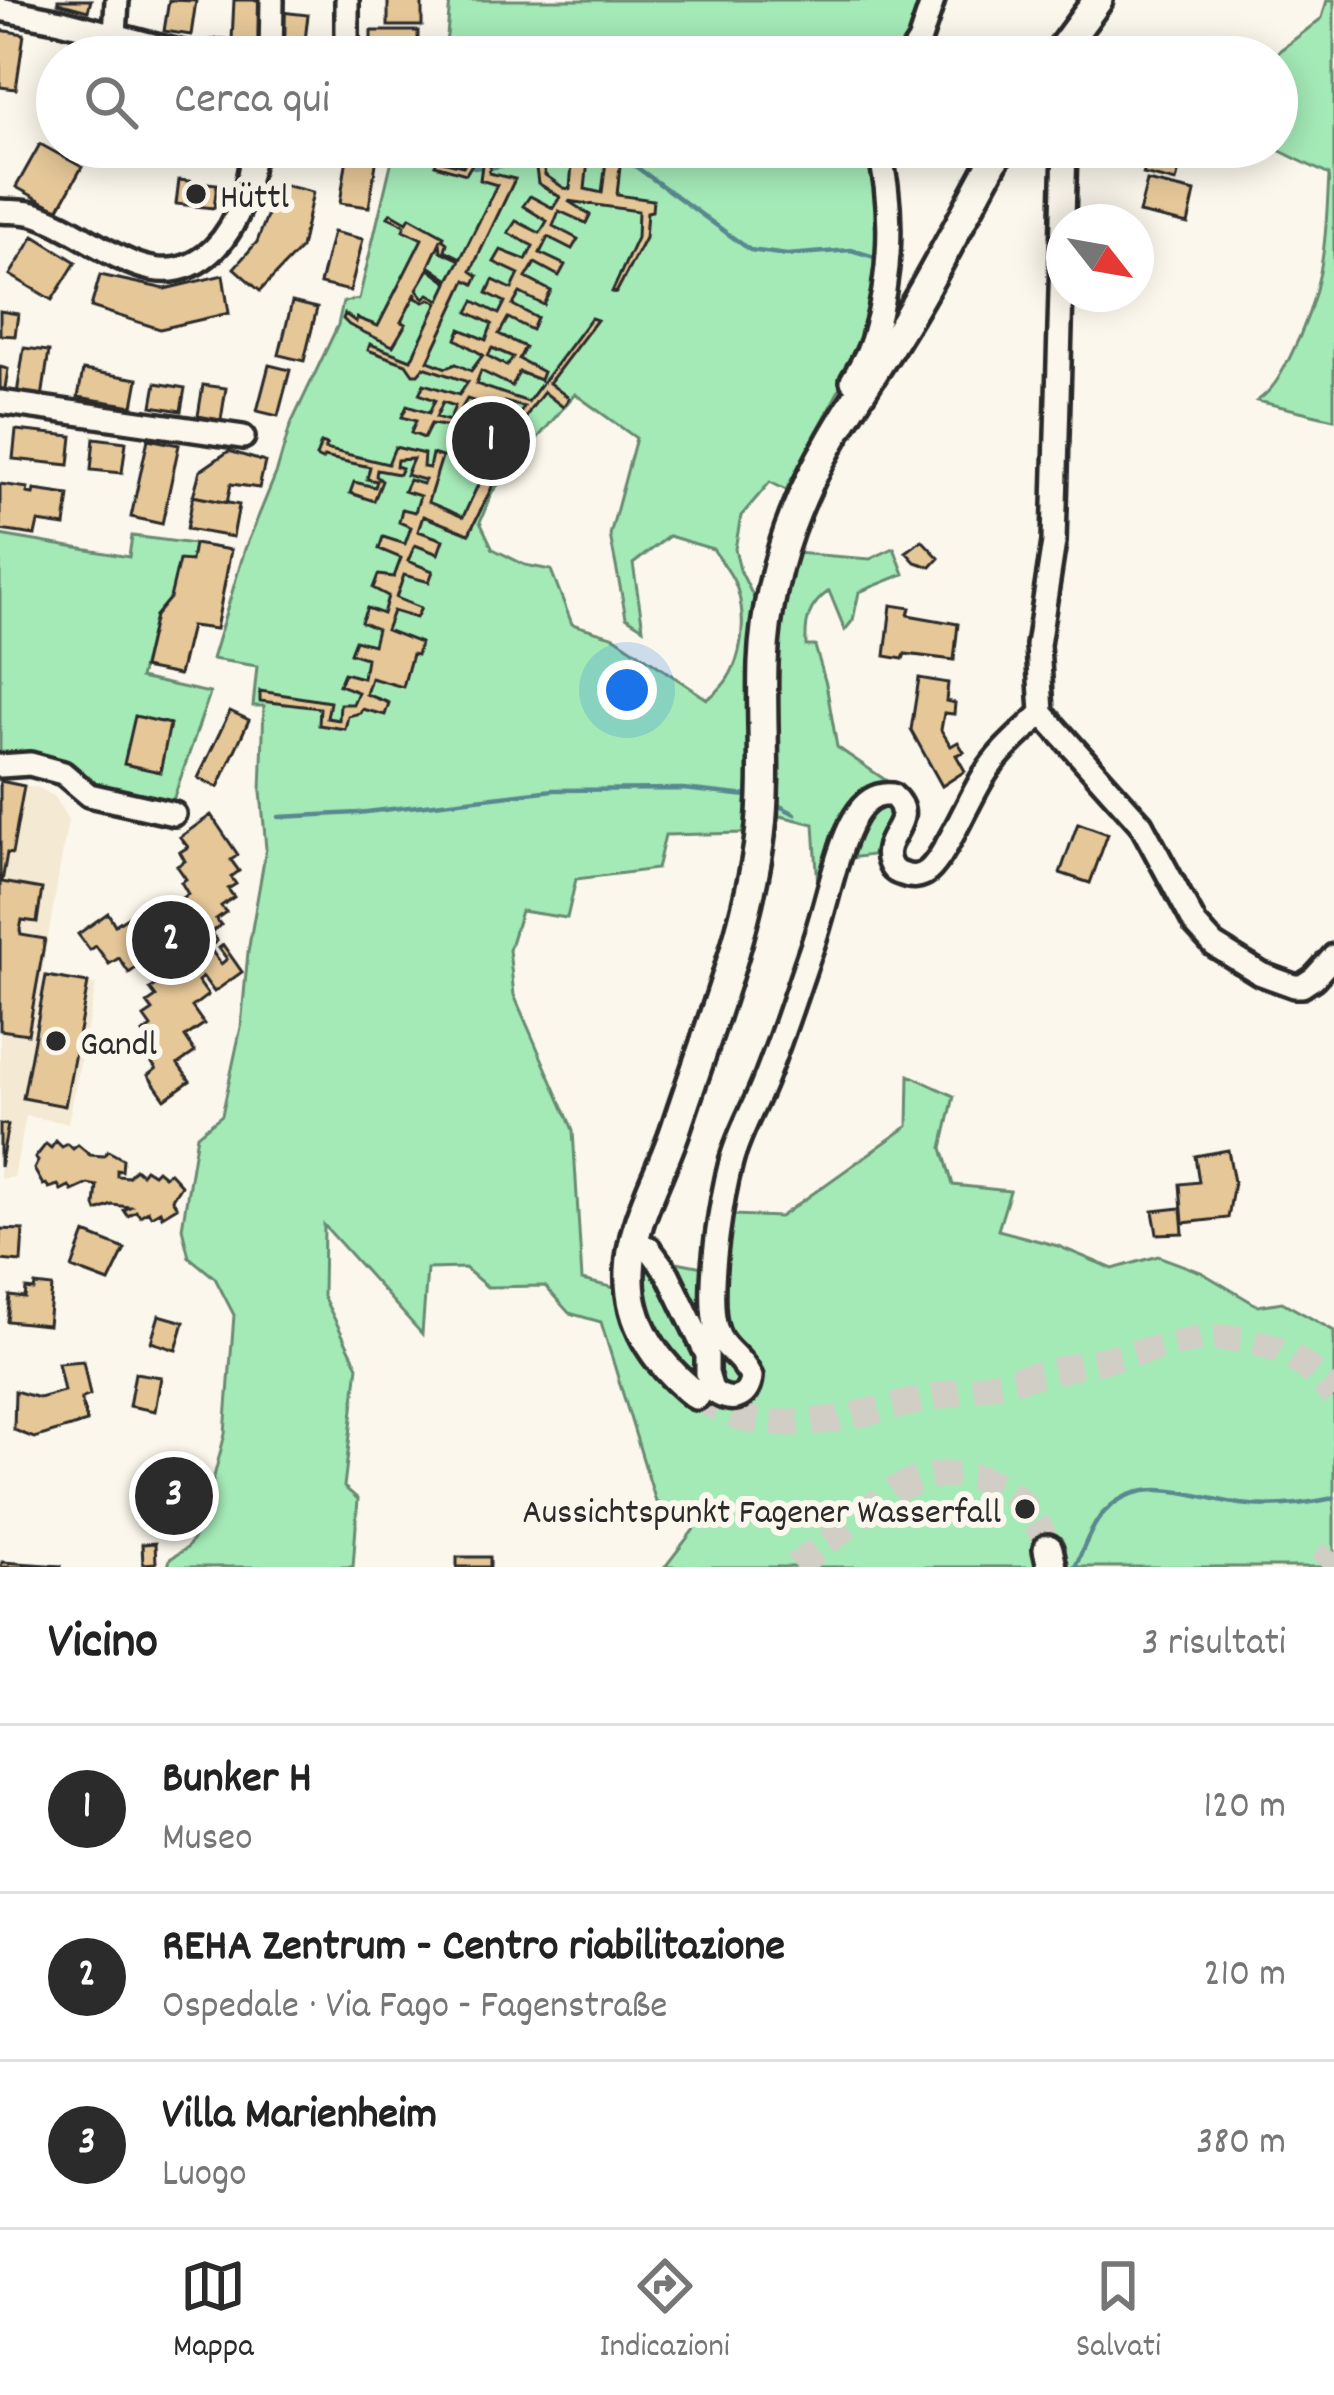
<!DOCTYPE html>
<html lang="it">
<head>
<meta charset="utf-8">
<style>
  body { margin:0; font-family:Dekko,sans-serif; background:#f2f2f2; color:#222 }
  .compass { position:absolute; left:1046px; top:204px; width:108px; height:108px; border-radius:50%; background:#fff; box-shadow:0 6px 30px #0003; rotate:121deg }
  .you { position:absolute; left:627px; top:690px; width:42px; height:42px; margin:-30px; border:9px solid #fff; border-radius:50%; background:#1a73e8; box-shadow:0 0 0 18px #1a73e833 }
  .badge { display:grid; place-items:center; width:78px; height:78px; border-radius:50%; background:#2b2b2b; color:#fff; font-size:39px; font-weight:700 }
  .pin { position:absolute; translate:-50% -50%; border:6px solid #fff; box-shadow:0 3px 12px #0006 }
  .list { margin:0; padding:0; list-style:none }
  h2 { display:flex; justify-content:space-between; align-items:center; height:156px; margin:0; padding:0 48px; font-size:51px }
  h2 small { font-size:39px; font-weight:400; color:#767676 }
  .list li { display:grid; grid-template-columns:78px 1fr auto; gap:36px; align-items:center; box-sizing:border-box; height:168px; padding:0 48px; border-top:3px solid #e0e0e0 }
  .list b { display:block; font-size:45px; white-space:nowrap }
  .list p { margin:0; font-size:39px; white-space:nowrap; color:#767676 }
  .list em { font-size:39px; font-style:normal; color:#767676 }
  .icon { flex:none; width:66px; height:66px; fill:none; stroke:currentColor; stroke-width:2; stroke-linecap:round; stroke-linejoin:round }
  .map { position:relative; flex:none; width:1334px; height:1567px; overflow:hidden }
  .search { position:absolute; background:#fff; box-shadow:0 6px 30px #0003; left:36px; right:36px; top:36px; height:132px; display:flex; align-items:center; gap:30px; box-sizing:border-box; padding:0 42px; border-radius:66px; color:#767676; font-size:45px }
  .sheet { height:660px; background:#fff }
  nav { display:flex; justify-content:space-around; align-items:center; box-sizing:border-box; height:168px; border-top:3px solid #e0e0e0; background:#fff; font-size:33px; color:#767676 }
  nav a { display:grid; justify-items:center; gap:6px }
  nav .on { color:#2b2b2b }
  .map>svg:first-child { display:block }
</style>
</head>
<body>
<div class="map">
<svg width="1334" height="1567" viewBox="0 0 1334 1567">
  <rect width="100%" height="100%" fill="#fbf7ec"/>
  <filter id="ink" filterUnits="userSpaceOnUse"><feTurbulence type="fractalNoise" baseFrequency=".00833" numOctaves="2"/><feDisplacementMap in="SourceGraphic" scale="24" xChannelSelector="R" yChannelSelector="G"/><feConvolveMatrix kernelMatrix="1 2 1 2 8 2 1 2 1" color-interpolation-filters="sRGB"/></filter>
  <g filter="url(#ink)">
    <path fill="#f4e9d3" d="M0,781L39,788L55,797L68,820L42,973L96,985L68,1123L26,1116L14,1177L0,1179Z"/>
    <path fill="#a4eab7" stroke="#688a71" stroke-width="3" fill-rule="evenodd" d="M450,0H920L910,33L893,57H441L447,36Z
      M1327,0H1334V419L1257,401C1274,389 1280,376 1290,357C1324,290 1325,248 1329,175L1272,147H1277V57L1274,55L1322,18Z
      M395,147H873L881,250L871,330L786,490L770,482L741,516L735,549L740,570L759,608L744,833L665,835L657,869L576,879L567,918L521,911L509,950L514,995L573,1130L582,1280L615,1288L641,1255L723,1271L733,1215L780,1217L908,1126L909,1075L954,1096L942,1148L953,1185L1010,1191L998,1230L1058,1246L1113,1269L1158,1256L1201,1272L1258,1306L1282,1302L1334,1331V1567H665L698,1524L656,1502L601,1322L569,1313L545,1286L487,1287L465,1268L427,1269L422,1334L324,1225L323,1296L358,1366L344,1487L358,1499L353,1567H168L170,1559L187,1548L201,1527L225,1434L234,1315L215,1278L189,1257L182,1228L197,1135L222,1115L241,1027L248,952L266,849L261,791L264,706H253L257,666L212,659L245,549L277,471L290,426L338,325L343,302L359,299ZM575,394L636,438L610,535L626,617L643,628L633,564L669,536L713,549C722,562 734,577 738,592C748,628 741,678 707,699L615,637L572,624L551,570L525,565L493,549L480,522L492,492Z
      M0,535L129,557L132,536L194,544L191,561L170,598L155,616L140,678L210,693L170,809L99,793L61,762L0,755Z
      M894,548L904,574L859,592L853,620L845,630L829,591C808,606 805,621 806,646H815L826,684L837,747L900,790L872,855L843,859L819,903L814,824L776,815L777,679L782,599L795,553L870,559Z"/>
    <g fill="none" stroke-linecap="round" stroke-linejoin="round">
      <path stroke="#598990" stroke-width="4.5" d="M595,147L620,155L750,250L787,255L851,250L878,258
        M441,148C446,152 451,157 456,160C492,182 532,151 567,147
        M776,804L795,814
        M279,817L358,813L553,790L683,789L748,796
        M1075,1567C1083,1551 1089,1531 1100,1517C1137,1470 1192,1497 1240,1504C1269,1508 1305,1504 1334,1498"/>
    </g>
    <path fill="#e5c798" stroke="#2b2b2b" stroke-width="3" fill-rule="evenodd" d="M58,0H91L88,11L58,3Z
      M169,0L196,1L191,35L164,31Z
      M234,0H266L264,41L232,40Z
      M388,0H422V26H388Z
      M281,12L308,15L304,49L278,47Z
      M0,30L24,34L16,89L0,87Z
      M371,31H418V57H371Z
      M40,144L82,167L58,210L16,187Z
      M202,147H238L237,155L201,150Z
      M279,147H317L315,162L278,159Z
      M513,147H542L545,175L564,188L570,189L573,151H589L585,189L602,193L607,154L621,156L617,195L653,200L652,211L647,212L645,238L616,293L612,292L637,238L638,211L568,201L590,215L586,223L559,211L553,226L578,239L572,249L548,237L540,253L565,265L559,276L535,263L526,278L551,291L544,305L520,293L513,305L537,318L532,330L508,318L499,334L525,347L519,359L543,372L540,380L519,372L512,386L481,371L476,384L528,402L591,318L597,320L549,383L569,398L563,407L544,392L530,410L516,438L508,433L524,407L504,402L498,409L467,399L459,413L482,427L485,425L513,444L469,534L423,516L418,531L443,540L438,554L415,545L408,561L433,571L429,582L404,575L396,598L421,608L416,618L393,611L386,630L420,643L417,655L412,654L403,687L371,678L366,694L389,703L385,715L362,709L360,713L348,716L345,729L319,725L320,708L260,701V691L330,702L327,718L339,720L340,704H353L358,692L339,685L344,673L363,678L366,658L350,653L355,640L373,645L377,629L361,622L367,608L383,614L388,596L373,588L378,575L394,577L401,558L379,549L383,537L405,544L411,527L399,522L402,509L415,512L420,496L404,491L409,480L423,484L425,480L406,475L413,459L397,460L396,466L402,468L399,474L377,470L376,476L382,481L374,501L350,493L354,482L375,487L377,481L367,479L370,467L324,457L322,460L316,457L321,443L327,445L325,449L388,464L395,447L424,454L423,467L429,468L432,454L442,457L428,502L463,517L493,453L452,427L431,424L424,438L411,433L416,421L402,417L407,406L429,413L435,400L419,394L424,384L459,395L468,382L424,367L418,374H413L406,364L368,350L370,344L411,360L438,303L430,299L424,302L416,298V293L401,322L406,324L393,346L349,325L343,319L345,314L356,322L357,318L378,326L422,239L403,230L405,225L388,217L391,213L407,222L410,217L444,236L442,239L447,243L445,250L461,258L497,185L480,180L482,165L475,159L466,174L435,165L437,160L463,166L475,150L491,162L489,173L515,179L471,271L478,276L474,284L466,280L428,361L446,368L456,364L471,371L483,355L456,339L460,329L486,340L492,324L468,312L474,301L499,314L505,302L487,293L493,280L512,289L519,274L494,262L501,250L526,260L533,246L508,233L516,221L540,233L547,221L523,206L530,196L553,208L560,197L538,183L534,153ZM440,242L441,251L460,260L449,280L429,266ZM429,269L448,283L440,300L429,294L424,298L417,289ZM492,348L513,357L507,366L488,356ZM443,402L455,406L449,421L436,417Z
      M1152,147H1161L1199,157L1196,165L1181,161L1176,182L1143,174Z
      M348,151L377,157L369,207L340,203Z
      M179,180L217,184L214,208L176,204Z
      M1147,181L1195,192L1188,224L1139,213Z
      M279,184L313,192L301,248L260,291L234,268L257,242Z
      M333,232L363,239L350,291L320,284Z
      M34,236L76,262L52,300L10,275Z
      M100,275L165,289L223,275L229,313L160,329L91,307Z
      M292,302L317,308L304,361L279,355Z
      M0,311L18,314L15,336L0,335Z
      M24,348L49,351L42,398L17,394Z
      M269,365L290,370L278,416L257,411Z
      M0,367L8,369L4,395H0Z
      M83,370L138,379L133,406L78,397Z
      M156,383L185,388L181,411L152,406Z
      M203,385L226,388L221,420L198,416Z
      M16,430L72,436L69,465L13,459Z
      M94,438L126,442L122,473L91,470Z
      M148,439L179,445L162,524L131,517Z
      M229,451L265,462L259,488L231,484L227,503L193,496L200,471Z
      M0,484L28,488L27,493L33,494L34,490L69,495L65,526L38,522L35,535L0,530Z
      M193,496L239,505L233,537L187,529Z
      M922,540L939,558L931,567L915,562L906,552Z
      M194,544L231,550L216,629L191,626L179,675L143,668L155,616L170,598L179,560L191,561Z
      M891,605L910,608L908,615L958,624L954,660L905,654L903,659L885,656Z
      M919,678L948,683L946,701L955,703L954,714L944,713L941,730L951,746L958,742L964,752L956,755L965,771L942,786L911,730Z
      M230,711L249,720L218,787L198,778Z
      M135,716L170,724L160,772L124,764Z
      M0,781L24,786L12,854L7,853L2,882L42,889L37,922L22,920L20,930L21,935L45,939L28,1034L0,1030Z
      M211,815L238,855L231,860L239,871L231,877L236,884L228,889L234,897L221,906L226,912L216,919L221,925L211,932L217,941L209,947L221,964L227,959L219,948L223,945L242,972L214,992L203,977L198,981L208,995L192,1007L204,1024L185,1037L195,1052L178,1064L190,1081L165,1099L148,1075L156,1069L142,1048L149,1042L143,1033L151,1027L144,1017L153,1011L147,1003L156,997L150,989L158,984L143,963L129,973L119,958L109,964L96,946L90,950L78,934L108,913L115,925L130,915L143,934L166,918L169,922L189,908L182,898L188,894L181,882L186,879L177,866L185,861L180,852L188,847L180,837Z
      M1078,823L1108,834L1090,883L1060,873Z
      M46,976L88,983L65,1106L23,1098Z
      M0,1124L8,1125L0,1167Z
      M56,1141L62,1147L68,1144L73,1149L78,1145L90,1155L103,1156L108,1151L123,1159L122,1171L117,1170V1176L128,1177L135,1169L141,1174L145,1169L153,1174L157,1170L164,1176L169,1172L181,1185L172,1199L177,1207L162,1216L160,1211L151,1216L148,1211L140,1216L136,1211L128,1216L124,1210L130,1207L112,1205L97,1211L95,1206L97,1186L88,1184L72,1191L69,1186L61,1190L58,1185L49,1188L46,1184L43,1185L34,1169L38,1161L35,1158L46,1144L51,1148Z
      M1228,1150L1234,1182L1228,1218L1183,1223L1180,1184L1199,1182L1195,1156Z
      M1181,1208L1183,1233L1157,1234L1153,1211Z
      M0,1229L23,1230L21,1262L0,1260Z
      M85,1233L125,1249L109,1282L72,1268Z
      M35,1285L52,1287L48,1325L7,1321L10,1296L25,1298L26,1289L34,1290Z
      M159,1315L184,1322L176,1350L151,1342Z
      M83,1361L90,1395L81,1399L87,1422L34,1438L14,1430L15,1391L39,1398L64,1391L58,1363Z
      M135,1373L161,1377L155,1411L129,1406Z
      M170,1462L209,1476L192,1521L144,1503L150,1486L160,1490Z
      M155,1543L156,1563L143,1564L142,1544Z
      M457,1557H490V1567H457Z
      M2,1562L61,1566V1567H1Z"/>
    <g fill="none" stroke-linecap="round" stroke-linejoin="round">
      <path stroke="#d1cec5" stroke-width="27" stroke-dasharray="27 14" stroke-linecap="butt" d="M696,1395C742,1428 782,1426 836,1419L1202,1338C1254,1335 1304,1352 1334,1397
        M795,1567L890,1493C951,1455 1027,1477 1048,1549
        M1322,1567L1334,1551"/>
      <g stroke="#2b2b2b" stroke-width="30">
        <path id="minor" d="M347,0V57
          M0,9L61,21L198,57
          M115,36L117,0
          M195,56L221,52L257,57
          M271,57L272,0
          M909,57L919,42L933,0
          M1065,147L1054,542L1038,645L1042,713L1141,824L1195,924L1214,945L1261,974L1294,986H1302L1314,978L1334,956
          M0,211C12,212 26,211 37,215C95,233 155,306 214,249C242,221 248,185 254,147
          M861,390L852,381C860,367 869,353 873,338C891,279 895,206 878,147
          M0,402L243,437
          M0,766L30,764L63,773L89,795L174,814
          M635,1242L649,1248L668,1274L707,1355V1373L712,1390C728,1404 749,1401 751,1377C736,1346 715,1353 713,1307C711,1268 721,1200 731,1162C739,1132 755,1106 766,1077C783,1034 797,990 812,947C826,909 836,849 855,817C864,802 875,793 892,795C921,820 879,837 889,862C892,870 895,872 902,874C911,878 921,877 928,871C946,856 970,796 985,774C999,751 1023,732 1042,713"/>
      </g>
      <g stroke="#2b2b2b" stroke-width="36">
        <path id="secondary" d="M1056,57L1098,0
          M696,1395C657,1364 628,1324 630,1272C631,1220 662,1173 677,1125C707,1034 748,931 760,836C767,778 761,721 763,663C765,613 777,558 796,512C824,441 870,381 909,315C942,260 970,203 1001,147
          M1048,1549L1052,1567"/>
      </g>
      <use href="#minor" stroke="#fbf7ec" stroke-width="21"/>
      <use href="#secondary" stroke="#fbf7ec" stroke-width="27"/>
    </g>
  </g>
  <g fill="#2b2b2b" stroke="#fbf7ec" stroke-width="4.5">
    <circle cx="196" cy="194" r="12"/>
    <circle cx="56" cy="1041" r="12"/>
    <circle cx="1025" cy="1509" r="12"/>
  </g>
  <g text-anchor="middle" stroke-width="12" stroke-linejoin="round" paint-order="stroke">
    <g font-size="36" fill="#2b2b2b" stroke="#fbf7ec" text-anchor="start">
      <text x="220" y="207">Hüttl</text>
      <text x="80" y="1054">Gandl</text>
      <text x="1001" y="1522" text-anchor="end">Aussichtspunkt Fagener Wasserfall</text>
    </g>
  </g>
</svg>
<svg class="compass" viewBox="-18 -18 36 36"><path d="M0-13l5 13h-10z" fill="#e53935"/><path d="M0 13l5-13h-10z" fill="#767676"/></svg>
<div class="you"></div>
<div class="pin badge" style="left:491px;top:441px">1</div>
<div class="pin badge" style="left:171px;top:940px">2</div>
<div class="pin badge" style="left:174px;top:1496px">3</div>
<div class="search"><svg class="icon" aria-label="search" viewBox="0 0 24 24"><circle cx="10" cy="10" r="6"/><path d="M15 15l6 6"/></svg>Cerca qui</div>
</div>
<section class="sheet">
<h2>Vicino<small>3 risultati</small></h2>
<ul class="list">
<li><span class="badge">1</span><div><b>Bunker H</b><p>Museo</p></div><em>120 m</em></li>
<li><span class="badge">2</span><div><b>REHA Zentrum - Centro riabilitazione</b><p>Ospedale · Via Fago - Fagenstraße</p></div><em>210 m</em></li>
<li><span class="badge">3</span><div><b>Villa Marienheim</b><p>Luogo</p></div><em>380 m</em></li>
</ul>
</section>
<nav>
<a class="on"><svg class="icon" aria-label="map" viewBox="0 0 24 24"><path d="M3 6l6-2 6 2 6-2v14l-6 2-6-2-6 2zM9 4v14M15 6v14"/></svg>Mappa</a>
<a><svg class="icon" aria-label="directions" viewBox="0 0 24 24"><path d="M12 3l9 9-9 9-9-9zM9 14v-3h6M13 9l2 2-2 2"/></svg>Indicazioni</a>
<a><svg class="icon" aria-label="saved" viewBox="0 0 24 24"><path d="M7 4h10v16l-5-4-5 4z"/></svg>Salvati</a>
</nav>
</body>
</html>
